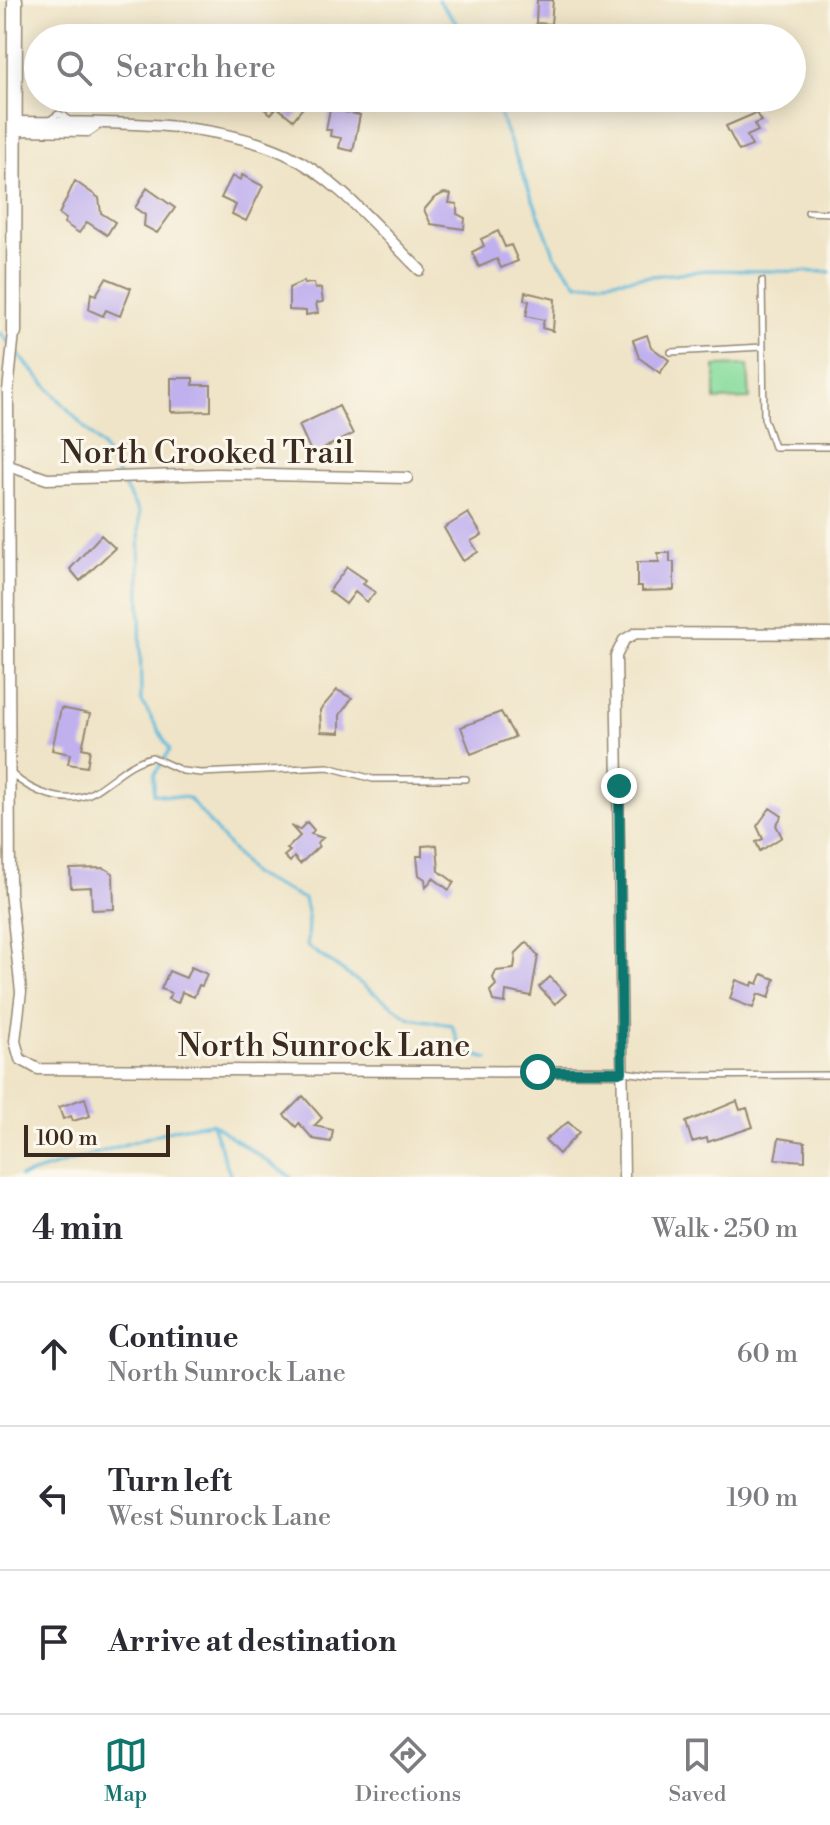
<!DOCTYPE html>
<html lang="en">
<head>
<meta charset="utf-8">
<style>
  body { margin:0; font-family:"Libre Bodoni",serif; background:#f7f7f7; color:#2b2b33 }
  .scale { position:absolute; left:24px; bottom:20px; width:146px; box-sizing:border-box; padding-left:8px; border:4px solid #3b2a1e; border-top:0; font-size:22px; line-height:28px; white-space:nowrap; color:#3b2a1e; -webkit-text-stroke:6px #fbf7ec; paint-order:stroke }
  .stop { position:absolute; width:24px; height:24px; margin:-18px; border:6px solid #0f766e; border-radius:50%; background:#fff }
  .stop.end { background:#0f766e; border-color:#fff; box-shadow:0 2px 8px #0008 }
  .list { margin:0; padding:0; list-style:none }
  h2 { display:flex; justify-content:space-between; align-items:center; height:104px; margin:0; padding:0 32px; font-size:34px }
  h2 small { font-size:26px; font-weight:400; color:#7c7c81 }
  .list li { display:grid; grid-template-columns:52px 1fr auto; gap:24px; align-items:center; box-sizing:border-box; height:144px; padding:0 32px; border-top:2px solid #e1e1e2 }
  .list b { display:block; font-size:30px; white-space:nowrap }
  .list p { margin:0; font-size:26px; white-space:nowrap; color:#7c7c81 }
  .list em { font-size:26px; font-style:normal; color:#7c7c81 }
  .icon { flex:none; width:44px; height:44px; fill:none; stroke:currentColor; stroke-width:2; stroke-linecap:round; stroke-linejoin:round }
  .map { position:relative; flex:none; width:830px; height:1177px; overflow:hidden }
  .search { position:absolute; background:#fff; box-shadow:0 4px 20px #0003; left:24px; right:24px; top:24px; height:88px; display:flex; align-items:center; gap:20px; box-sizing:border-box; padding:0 28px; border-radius:44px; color:#7c7c81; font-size:30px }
  .sheet { height:536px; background:#fff }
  nav { display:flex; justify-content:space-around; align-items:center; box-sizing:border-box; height:112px; border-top:2px solid #e1e1e2; background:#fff; font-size:22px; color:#7c7c81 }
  nav a { display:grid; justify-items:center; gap:4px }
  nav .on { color:#0f766e }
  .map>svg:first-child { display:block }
</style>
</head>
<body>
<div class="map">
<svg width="830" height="1177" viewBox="0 0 830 1177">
  <rect width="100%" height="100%" fill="#fbf7ec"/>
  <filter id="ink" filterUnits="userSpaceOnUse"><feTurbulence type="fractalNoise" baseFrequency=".0125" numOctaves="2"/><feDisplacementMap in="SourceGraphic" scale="16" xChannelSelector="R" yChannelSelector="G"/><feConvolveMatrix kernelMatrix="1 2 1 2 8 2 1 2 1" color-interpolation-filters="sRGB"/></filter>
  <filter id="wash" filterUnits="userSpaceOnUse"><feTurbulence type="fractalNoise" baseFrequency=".006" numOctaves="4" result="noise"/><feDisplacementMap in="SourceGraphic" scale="32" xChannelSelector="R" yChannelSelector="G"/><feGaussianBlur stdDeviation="1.8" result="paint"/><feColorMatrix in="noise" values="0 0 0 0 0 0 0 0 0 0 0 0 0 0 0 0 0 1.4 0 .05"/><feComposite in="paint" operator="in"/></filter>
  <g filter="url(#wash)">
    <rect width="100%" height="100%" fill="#efe4c7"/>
    <path fill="#88dc9d" stroke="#62835e" stroke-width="2" d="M748,365L750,399L715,400V366Z"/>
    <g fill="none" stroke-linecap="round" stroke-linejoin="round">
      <path stroke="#5ebadc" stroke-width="3" d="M438,0L469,38
        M493,98L555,256L578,284L708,270L830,272
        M0,333L9,343
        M16,352L103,448L139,513L141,700L170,750L154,775V794L189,798L252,874L304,899L308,916L307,946L410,1018L452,1025L462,1051L488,1059
        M212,1124L231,1177
        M20,1177L178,1128L211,1123L291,1177"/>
    </g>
    <g id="blocks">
      <path fill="#c0b0ee" d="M537,0H553L551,24L536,23Z
        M266,98H296L305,105L293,120L277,107L271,114L263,108Z
        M330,109L360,115L353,151L339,148L341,138L330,136L331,130H326Z
        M756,113L761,121L754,124L758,131L747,136L752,146L739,151L726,126Z
        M242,175L263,186L246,221L232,214L236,205L221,198L232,176L241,180Z
        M75,181L99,198L101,213L115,222L107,235L87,222L79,233L64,223L66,219L59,214Z
        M147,188L175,208L157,233L144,226L145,215L135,208Z
        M444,193L451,194L449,203L457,204V214L465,218L464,229L431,224L424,210L434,198Z
        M498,231L505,247L511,245L518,261L501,268L497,259L479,267L472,252L484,246L481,239Z
        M106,278L131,288L120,316L106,310L103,316L89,310L91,293L96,295Z
        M304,281V284L314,283L315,289L321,288L323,302L316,303L318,313L306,315V311L289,310V288Z
        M525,292L555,299L553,331L542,328L544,320L526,316L529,301L524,300Z
        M647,335L651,347L669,360L660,373L639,358L633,340Z
        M171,378H193V385H211V411L171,412Z
        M339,406L353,434L312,454L299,425Z
        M468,513L482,535L471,541L478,552L463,561L444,528Z
        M101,535L115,548L80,581L70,569Z
        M658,553H670V562H674V590L642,591V586H637V562H659Z
        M347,567L366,580L363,584L375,592L367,602L355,592L346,604L329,591Z
        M337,690L352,698L340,715V733L321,732L320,710Z
        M61,708L90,714L82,748L90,750L87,767L68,764L70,754L52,750Z
        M501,712L515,737L471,754L461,727Z
        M770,808L782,816L776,825L782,837L760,851L756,842L763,839L757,826Z
        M307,822L314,830L311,834L323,838L317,843L319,846L300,864L294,857L290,862L284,856L290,851L287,849L300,836L291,826L299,830Z
        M437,845L439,871L454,882L449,890L433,878L426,887L425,879L419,875L417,856H422V846Z
        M104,868L113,873L114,909L92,910L91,887L71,888L70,869Z
        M527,942L538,956L531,996L506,991L505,1003L493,1001L490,991L496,985L493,978L496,971L514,969L516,953Z
        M191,967L207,974L202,986L199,985L194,997L182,992L178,1003L168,999L171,993L161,989L169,971L186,978Z
        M762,974L775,979L769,998L758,994L753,1008L730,999L736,980L752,986L753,982L758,984Z
        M550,977L566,994L555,1004L539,987Z
        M303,1096L322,1118L314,1126L333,1130L331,1142L313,1139L299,1123L296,1127L284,1115Z
        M85,1098L90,1116L73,1121L71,1116L63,1119L59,1107Z
        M737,1101L740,1110L747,1108L753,1127L708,1142L707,1138L692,1142L686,1122Z
        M568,1122L579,1132L559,1154L545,1140Z
        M779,1138L805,1142V1161L775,1159Z"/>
    </g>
  </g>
  <g filter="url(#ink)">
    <use href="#blocks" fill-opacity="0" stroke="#958772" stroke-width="2"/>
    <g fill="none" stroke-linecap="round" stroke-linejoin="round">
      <g stroke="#958772" stroke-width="8">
        <path id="service" d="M48,121L58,114L65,116L70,123
          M808,212L830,213
          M762,281L764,418L774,447H830
          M671,352L763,347
          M12,774C31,792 68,807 93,792C113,780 129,762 152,757L183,771L201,773L328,767L373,779H466
          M623,1072L655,1076L830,1075"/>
      </g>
      <g stroke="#958772" stroke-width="13">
        <path id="minor" d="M15,122C100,123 208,118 286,154C337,178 380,231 420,270
          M15,130L88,131L98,124
          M14,332L8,391L10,892L21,992L15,1041L20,1059L38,1069L622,1072
          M9,466L47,479L217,474L407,478
          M624,1177L616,656L624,640L636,633L830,634"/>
      </g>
      <g stroke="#958772" stroke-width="17">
        <path id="tertiary" d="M14,332L15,0"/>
      </g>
      <use href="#service" stroke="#fff" stroke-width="5"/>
      <use href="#minor" stroke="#fff" stroke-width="10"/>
      <use href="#tertiary" stroke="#fff" stroke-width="14"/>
    </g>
  </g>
  <g fill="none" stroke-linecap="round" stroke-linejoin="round" filter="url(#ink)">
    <path stroke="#0f766e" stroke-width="10" d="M538,1072H622L619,786"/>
  </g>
  <g text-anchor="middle" stroke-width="6" stroke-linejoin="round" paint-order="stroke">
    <g font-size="32" fill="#3b2a1e" stroke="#fbf7ec">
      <text x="207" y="463">North Crooked Trail</text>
      <text x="324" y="1056">North Sunrock Lane</text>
    </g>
  </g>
</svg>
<div class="scale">100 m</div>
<div class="stop" style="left:538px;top:1072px"></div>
<div class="stop end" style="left:619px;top:786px"></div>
<div class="search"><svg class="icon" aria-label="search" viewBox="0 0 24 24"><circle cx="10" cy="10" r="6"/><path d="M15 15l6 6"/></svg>Search here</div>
</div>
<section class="sheet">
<h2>4 min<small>Walk · 250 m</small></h2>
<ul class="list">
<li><svg class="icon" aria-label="ahead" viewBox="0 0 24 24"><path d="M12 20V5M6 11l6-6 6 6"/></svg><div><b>Continue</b><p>North Sunrock Lane</p></div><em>60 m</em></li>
<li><svg class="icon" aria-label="left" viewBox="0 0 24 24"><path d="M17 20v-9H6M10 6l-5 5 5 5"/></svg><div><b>Turn left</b><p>West Sunrock Lane</p></div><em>190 m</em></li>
<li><svg class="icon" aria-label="arrive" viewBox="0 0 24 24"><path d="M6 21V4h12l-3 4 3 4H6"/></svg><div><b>Arrive at destination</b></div></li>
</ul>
</section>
<nav>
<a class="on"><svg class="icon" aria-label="map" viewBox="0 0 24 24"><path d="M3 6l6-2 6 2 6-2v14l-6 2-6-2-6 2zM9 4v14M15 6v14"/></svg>Map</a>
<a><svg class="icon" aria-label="directions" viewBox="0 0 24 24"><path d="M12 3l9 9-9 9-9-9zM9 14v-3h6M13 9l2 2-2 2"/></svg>Directions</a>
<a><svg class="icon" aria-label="saved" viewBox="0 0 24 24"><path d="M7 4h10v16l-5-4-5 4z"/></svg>Saved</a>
</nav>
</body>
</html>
